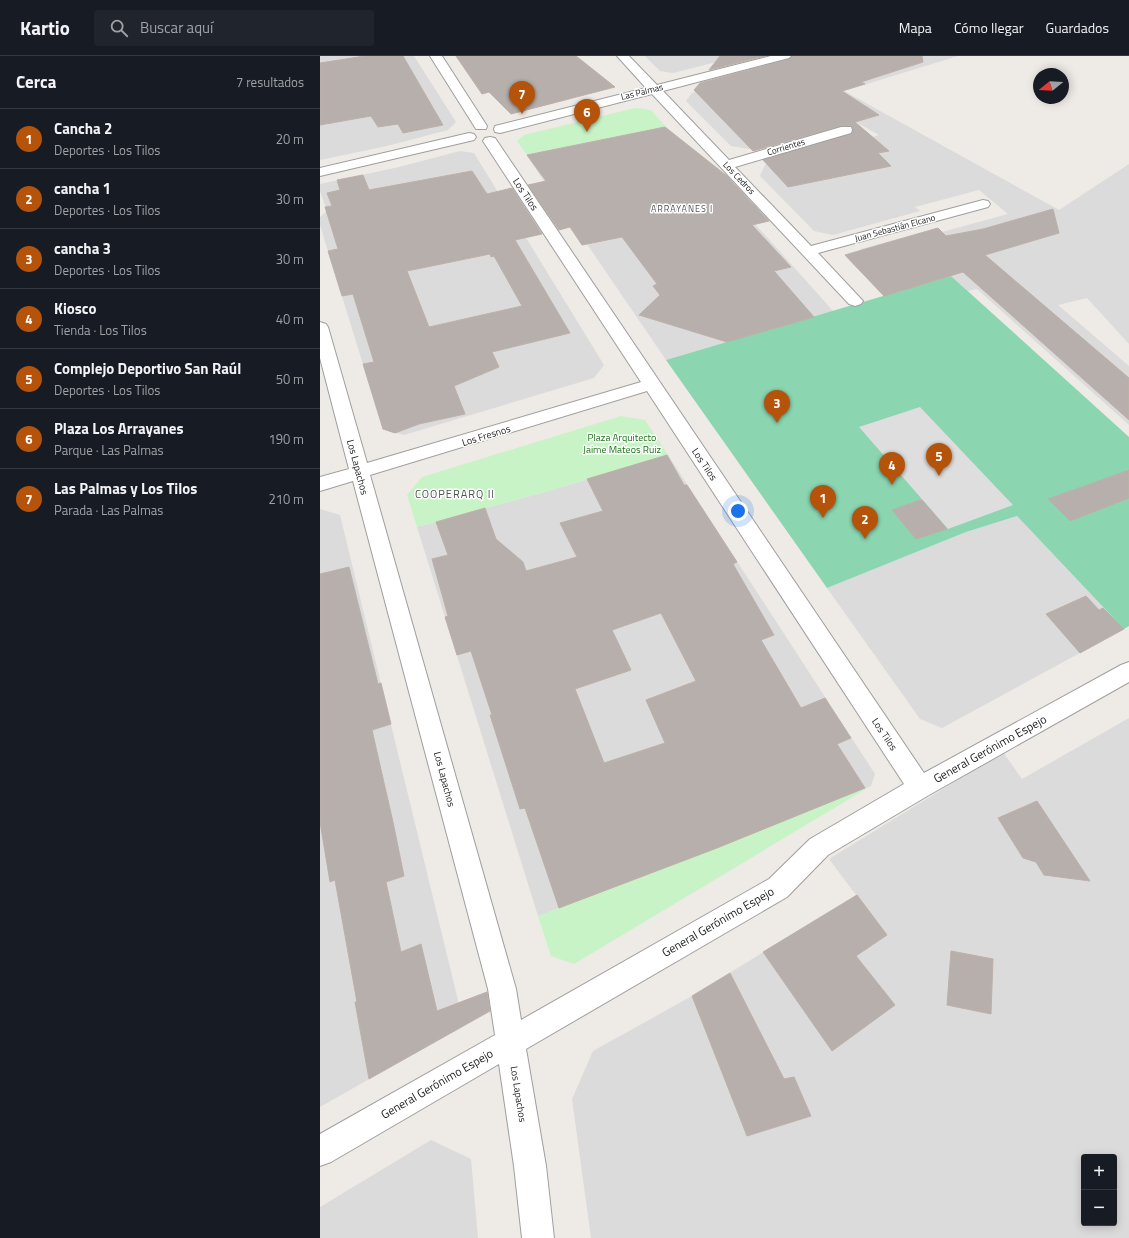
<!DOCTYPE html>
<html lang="es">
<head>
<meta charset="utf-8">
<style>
  body { margin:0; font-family:"Titillium Web",sans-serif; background:#20242c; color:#f1f3f6 }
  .controls { position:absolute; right:12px; bottom:12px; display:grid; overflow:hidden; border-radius:4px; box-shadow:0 2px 10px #0003 }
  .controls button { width:36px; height:36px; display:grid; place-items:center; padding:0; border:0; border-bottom:1px solid #363941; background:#171b24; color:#f1f3f6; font:20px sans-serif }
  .compass { position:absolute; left:713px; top:12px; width:36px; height:36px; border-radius:50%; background:#171b24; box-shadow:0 2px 10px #0003; rotate:252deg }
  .you { position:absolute; left:418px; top:455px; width:14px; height:14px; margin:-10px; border:3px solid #fff; border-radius:50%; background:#1a73e8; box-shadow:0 0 0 6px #1a73e833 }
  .badge { display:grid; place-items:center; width:26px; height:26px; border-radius:50%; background:#b45309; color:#fff; font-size:13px; font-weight:700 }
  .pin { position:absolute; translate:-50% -33px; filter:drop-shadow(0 1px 2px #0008) }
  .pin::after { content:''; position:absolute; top:21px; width:14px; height:12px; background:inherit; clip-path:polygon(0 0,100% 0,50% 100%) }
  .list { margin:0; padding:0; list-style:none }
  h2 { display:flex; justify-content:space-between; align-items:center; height:52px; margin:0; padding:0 16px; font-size:17px }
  h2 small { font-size:13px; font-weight:400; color:#9ea1a6 }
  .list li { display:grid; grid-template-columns:26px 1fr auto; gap:12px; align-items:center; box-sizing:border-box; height:60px; padding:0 16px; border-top:1px solid #363941 }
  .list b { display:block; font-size:15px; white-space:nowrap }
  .list p { margin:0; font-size:13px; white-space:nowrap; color:#9ea1a6 }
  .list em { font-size:13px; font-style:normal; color:#9ea1a6 }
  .icon { flex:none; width:22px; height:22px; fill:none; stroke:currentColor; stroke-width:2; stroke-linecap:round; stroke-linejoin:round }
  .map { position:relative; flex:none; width:809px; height:1182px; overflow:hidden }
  header { display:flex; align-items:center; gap:24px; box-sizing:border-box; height:56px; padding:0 20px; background:#171b24; border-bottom:1px solid #363941 }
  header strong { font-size:19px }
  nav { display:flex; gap:22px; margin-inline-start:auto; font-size:14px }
  .search { width:280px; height:36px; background:#20242c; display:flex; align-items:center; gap:10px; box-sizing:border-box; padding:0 14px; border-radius:4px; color:#9ea1a6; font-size:15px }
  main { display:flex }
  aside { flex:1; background:#171b24 }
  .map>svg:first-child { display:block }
</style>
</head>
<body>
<header>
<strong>Kartio</strong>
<div class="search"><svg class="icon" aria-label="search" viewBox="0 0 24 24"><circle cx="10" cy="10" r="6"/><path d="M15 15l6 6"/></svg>Buscar aquí</div>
<nav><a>Mapa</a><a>Cómo llegar</a><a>Guardados</a></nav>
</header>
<main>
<aside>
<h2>Cerca<small>7 resultados</small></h2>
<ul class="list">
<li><span class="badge">1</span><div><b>Cancha 2</b><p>Deportes · Los Tilos</p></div><em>20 m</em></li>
<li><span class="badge">2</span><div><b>cancha 1</b><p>Deportes · Los Tilos</p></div><em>30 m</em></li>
<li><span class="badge">3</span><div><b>cancha 3</b><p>Deportes · Los Tilos</p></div><em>30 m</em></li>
<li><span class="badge">4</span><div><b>Kiosco</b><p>Tienda · Los Tilos</p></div><em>40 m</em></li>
<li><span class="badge">5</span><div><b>Complejo Deportivo San Raúl</b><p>Deportes · Los Tilos</p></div><em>50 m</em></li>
<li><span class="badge">6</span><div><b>Plaza Los Arrayanes</b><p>Parque · Las Palmas</p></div><em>190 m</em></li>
<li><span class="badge">7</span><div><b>Las Palmas y Los Tilos</b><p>Parada · Las Palmas</p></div><em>210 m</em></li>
</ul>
</aside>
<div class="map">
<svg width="809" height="1182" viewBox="0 0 809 1182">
  <rect width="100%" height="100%" fill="#eeeae5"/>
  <path fill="#dcdbdb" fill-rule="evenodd" d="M0,0H94L136,66L128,74L67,90L0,104Z
    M325,0H420L353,17L340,15Z
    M507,0H638L524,35L739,154L809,108V288L767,242L738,249L809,310V369L657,233L648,235L631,220L564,240L529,204L541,193L617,172L622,176L688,158L659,134L595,151L600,155L513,179L494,175L440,120L445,109L496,93L500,97L559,79L527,61L479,78L429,93L411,90L366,45L372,37Z
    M346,71L455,190L513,255L346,304L207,100Z
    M140,95L154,97L284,309L274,322L84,379L63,373L0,169V161L7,155L0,135V128L79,111Z
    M348,399L555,718L551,730L397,792L218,860L97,471L225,436Z
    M0,453L20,459L144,969L0,1051Z
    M697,460L804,573L622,672L600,663L507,532L646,476Z
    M809,662V1182H271L252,1043L273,995L372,940L536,839L509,803L683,696L702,723ZM764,1101H794V1167H764Z
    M111,1084L151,1103L158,1182H0V1151Z"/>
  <path fill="#c8f3c7" d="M315,52L331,54L346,71L207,99L197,85L204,79Z
    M301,360L325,364L348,399L225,436L97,471L87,439L102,421Z
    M551,730L254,908L231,900L218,860L397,792Z"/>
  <path fill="#8bd5b1" d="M631,220L809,381V570L804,573L697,460L646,476L507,532L346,304Z"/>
  <path fill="#dedede" d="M600,351L673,428L693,449L628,473L539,371Z"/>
  <path fill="#b7afab" stroke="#beb0a9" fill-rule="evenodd" d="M45,0H83L123,69L83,77L78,68L58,71L51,60L0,69V7Z
    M136,0H256L295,31L191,58L169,36L162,38Z
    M400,0H445L389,14Z
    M472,0H602L603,6L541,26L545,28L522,35L559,59L535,66L569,95L558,97L571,110L468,131L443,104L531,78L533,74L532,70H521L433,95L374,34L380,27L469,3Z
    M345,71L407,120L449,165L432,169L471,211L454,215L494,261L407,286L319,259L340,239L333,230L337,228L302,181L262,189L250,171L239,174L208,129L226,125L207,99Z
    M152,115L167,138L192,132L222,178L195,184L250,277L172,296L179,311L134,330L145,358L99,368L75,377L63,373L43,308L54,306L33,238L22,240L8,195L18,193L5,151L12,150L7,137L20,134L17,124L43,119L49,134ZM170,198L171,201L174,200L202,250L109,271L87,215Z
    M733,153L739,177L665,199L809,322V364L643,216L564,240L525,199L618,172L626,180L663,173Z
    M347,399L364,429H367L417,506L413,508L454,579L441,584L481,652L505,642L531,682L517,688L545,732L397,792L239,852L205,752L200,753L170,659H172L151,595L137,599L125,561L128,560L112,503L128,499L116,466L165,452L176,483L203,506L206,515L257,501L240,467L283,455L267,423ZM341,557L376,625L326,644L345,687L284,707L255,633L311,614L292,574Z
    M809,414V442L750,465L728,443Z
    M600,444H602L627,473L596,483L572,454Z
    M29,511L58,628L61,627L71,668L52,674L73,766L84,820L66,826L81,896L101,888L117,955L167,936L170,955L49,1023L35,946H37L15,824L10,826L0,766V518Z
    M766,540L779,554L783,552L804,573L760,597L726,558Z
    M717,745L723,754L770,825L724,819L716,806L703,802L678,762Z
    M537,839L567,879L536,900L575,949L512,995L443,896Z
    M631,895L673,903L671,958L627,949Z
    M410,917L464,1023L474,1021L491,1060L427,1080L372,940Z"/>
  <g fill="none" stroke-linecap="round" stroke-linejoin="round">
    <g stroke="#9f9f9f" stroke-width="2">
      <path id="street" d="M110,0H122L167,70L166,73H156Z
        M297,0H309L337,29L451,0H471L469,2L343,35L409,104L521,71H531L532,74L531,77L415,111L491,190L663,144L668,145L670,148L668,151L498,197L543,245L541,248L535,250L529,248L332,38L180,77L175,76L174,73L175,70L326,32Z
        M149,77L154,78L156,81L154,84L0,120V112Z
        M170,81L175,82L177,85L604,717L801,609L809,606V626L609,739L508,799L467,841L206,993L226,1110L234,1182H202L194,1110L179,1008L11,1106L0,1110V1078L175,979L168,933L33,425L0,435V421L29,413L0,302V266L6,268L8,271L47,407L321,326L163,85L165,82ZM327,335L584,728L490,783L449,823L201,964L196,933L50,419Z"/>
    </g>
    <use href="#street" fill="#fff" fill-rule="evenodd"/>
  </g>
  <g text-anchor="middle" stroke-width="3" stroke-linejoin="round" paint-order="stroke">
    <g font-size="9" fill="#1e1e1e" stroke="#fff">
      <text transform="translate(322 36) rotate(-14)" y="3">Las Palmas</text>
      <text transform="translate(466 91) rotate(-17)" y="3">Corrientes</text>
      <text transform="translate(419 122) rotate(46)" y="3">Los Cedros</text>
      <text transform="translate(575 172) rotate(-15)" y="3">Juan Sebastián Elcano</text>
    </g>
    <g font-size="9" letter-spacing="1" fill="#515151" stroke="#fff">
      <text x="362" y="156">ARRAYANES I</text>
    </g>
    <g font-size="10" fill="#1e1e1e" stroke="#fff">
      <text transform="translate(206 138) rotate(56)" y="4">Los Tilos</text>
      <text transform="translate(166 379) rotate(-17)" y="4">Los Fresnos</text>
      <text transform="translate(385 408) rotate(56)" y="4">Los Tilos</text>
      <text transform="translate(38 411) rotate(75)" y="4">Los Lapachos</text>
      <text transform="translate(565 678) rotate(56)" y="4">Los Tilos</text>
      <text transform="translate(125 723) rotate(75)" y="4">Los Lapachos</text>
      <text transform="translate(199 1038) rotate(81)" y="4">Los Lapachos</text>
    </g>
    <g font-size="10" fill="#197117" stroke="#fff">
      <text x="302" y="385">Plaza Arquitecto<tspan x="302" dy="12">Jaime Mateos Ruiz</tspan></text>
    </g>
    <g font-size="11" letter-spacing="1" fill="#515151" stroke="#fff">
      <text x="135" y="442">COOPERARQ II</text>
    </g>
    <g font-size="12" fill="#1e1e1e" stroke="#fff">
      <text transform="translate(670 693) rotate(-29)" y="4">General Gerónimo Espejo</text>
      <text transform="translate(398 866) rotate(-30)" y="4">General Gerónimo Espejo</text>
      <text transform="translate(117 1028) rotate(-30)" y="4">General Gerónimo Espejo</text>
    </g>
  </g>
</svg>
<div class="controls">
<button>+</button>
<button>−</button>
</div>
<svg class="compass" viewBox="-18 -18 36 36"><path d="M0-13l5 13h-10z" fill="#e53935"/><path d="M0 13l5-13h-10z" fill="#9ea1a6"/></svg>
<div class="you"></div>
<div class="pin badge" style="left:503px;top:462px">1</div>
<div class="pin badge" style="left:545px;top:483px">2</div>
<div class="pin badge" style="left:457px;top:367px">3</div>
<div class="pin badge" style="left:572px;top:429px">4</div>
<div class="pin badge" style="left:619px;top:420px">5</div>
<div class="pin badge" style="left:267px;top:76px">6</div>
<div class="pin badge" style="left:202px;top:58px">7</div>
</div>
</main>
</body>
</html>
